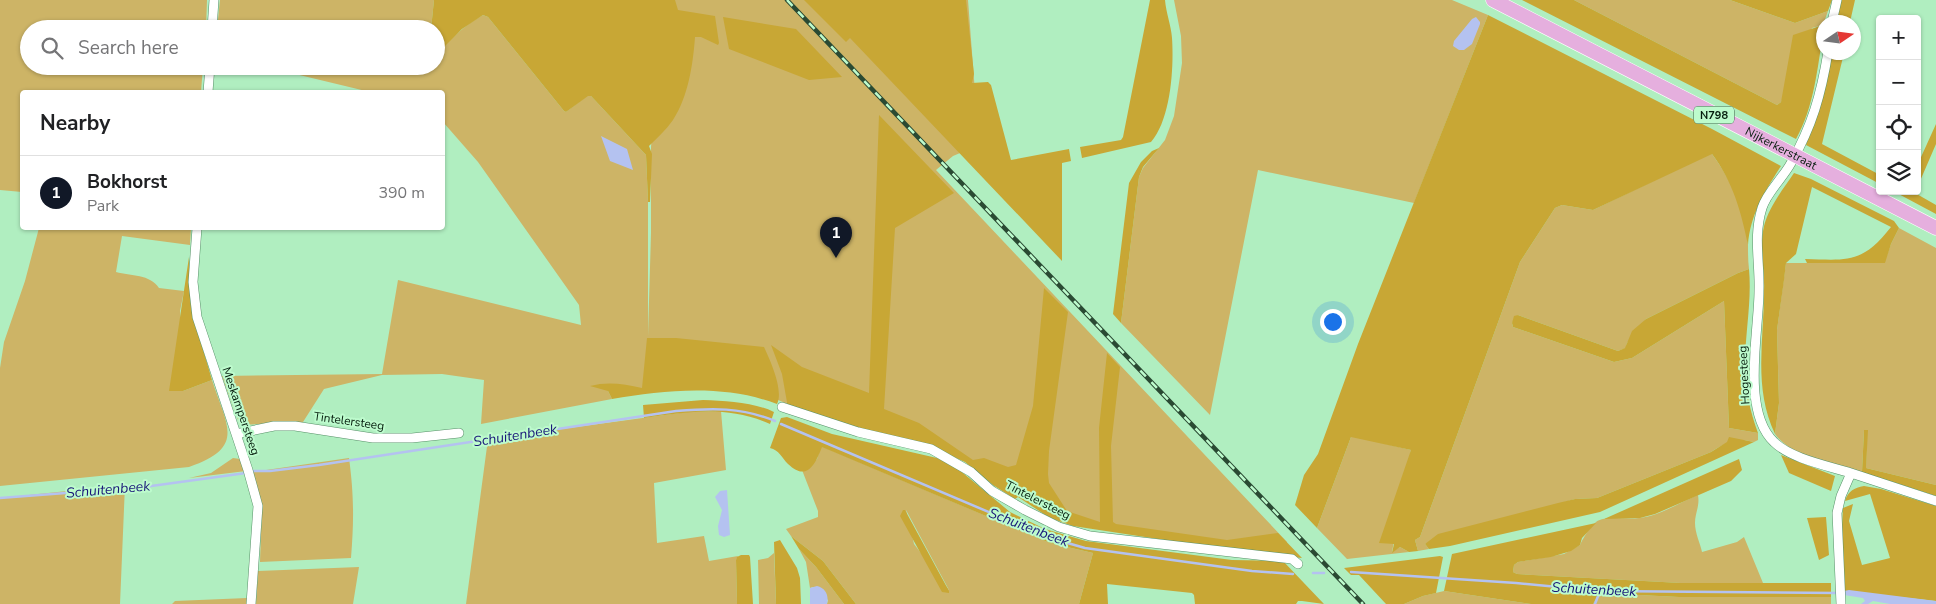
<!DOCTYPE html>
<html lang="en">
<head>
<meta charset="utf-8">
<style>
  body { margin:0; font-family:"Nunito Sans",sans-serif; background:#f6f6f6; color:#202124 }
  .controls { position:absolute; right:15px; top:15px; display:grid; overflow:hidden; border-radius:5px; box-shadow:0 1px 4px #0004 }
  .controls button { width:45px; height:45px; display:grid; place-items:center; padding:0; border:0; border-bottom:1px solid #e0e0e0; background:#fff; color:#202124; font:25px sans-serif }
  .compass { position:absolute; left:1816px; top:15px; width:45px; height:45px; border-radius:50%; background:#fff; box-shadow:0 1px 4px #0004; rotate:77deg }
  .you { position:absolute; left:1332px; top:321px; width:18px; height:18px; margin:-12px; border:4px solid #fff; border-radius:50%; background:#1a73e8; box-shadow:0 0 0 8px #1a73e833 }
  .badge { display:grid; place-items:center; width:32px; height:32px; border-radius:50%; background:#111827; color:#fff; font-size:16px; font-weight:700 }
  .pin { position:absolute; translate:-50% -41px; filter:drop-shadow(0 1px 2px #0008) }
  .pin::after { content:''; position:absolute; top:26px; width:18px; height:15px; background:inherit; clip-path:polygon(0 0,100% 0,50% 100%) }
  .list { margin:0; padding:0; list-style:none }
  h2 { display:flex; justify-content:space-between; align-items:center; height:65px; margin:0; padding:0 20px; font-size:21px }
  h2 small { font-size:16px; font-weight:400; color:#757577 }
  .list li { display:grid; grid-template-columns:32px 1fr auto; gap:15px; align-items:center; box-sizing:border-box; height:75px; padding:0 20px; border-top:1px solid #e0e0e0 }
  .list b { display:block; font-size:19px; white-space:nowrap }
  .list p { margin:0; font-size:16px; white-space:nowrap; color:#757577 }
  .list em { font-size:16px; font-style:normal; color:#757577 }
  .icon { flex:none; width:28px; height:28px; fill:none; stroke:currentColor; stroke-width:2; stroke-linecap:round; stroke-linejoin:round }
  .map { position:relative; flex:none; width:1936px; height:604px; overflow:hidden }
  .search { position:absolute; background:#fff; box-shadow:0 1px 4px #0004; left:20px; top:20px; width:425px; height:55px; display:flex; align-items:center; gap:12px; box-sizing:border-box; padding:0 18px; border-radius:28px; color:#757577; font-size:19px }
  .panel { position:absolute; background:#fff; box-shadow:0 1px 4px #0004; left:20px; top:90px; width:425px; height:140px; border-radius:5px }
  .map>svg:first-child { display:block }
</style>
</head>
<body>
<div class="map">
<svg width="1936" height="604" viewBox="0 0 1936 604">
  <rect width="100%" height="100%" fill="#b0eec0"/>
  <path fill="#cdb466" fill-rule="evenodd" d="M0,0H207L206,29H29V66H203L201,92H22V192L0,190Z
    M220,0H434L431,29H217Z
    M569,0H968L979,145L953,156L936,170L1287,542L1284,553L1072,524L943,446L806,412L753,389L608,391L612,399L481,424L484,380L442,374L382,375L324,389L303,422L240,425L222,376L382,374L398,280L581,325L579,305L478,162L443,122L442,92H370L262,66H436V55C449,40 465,25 483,15L488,17L564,111L566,112L588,95L591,96L646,155L648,202V336L651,233V147L662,16Z
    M1174,0H1452L1488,15L1414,203L1258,170L1210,415L1121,323L1139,177L1143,168L1165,140L1174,116L1182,63L1181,36Z
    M1574,0H1730L1795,23L1828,11L1823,25L1812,28L1781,102L1777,105Z
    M1709,154H1712C1731,180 1746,212 1748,245C1748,253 1748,261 1749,269L1738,273L1646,319L1627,343L1626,348L1618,351L1518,315L1512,323L1513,327L1614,362L1632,358L1724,301L1729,428L1758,433V440L1754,442C1737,437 1725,443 1711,452L1597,498L1575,499L1425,544L1429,549L1418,551L1415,540L1420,537L1520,262L1555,208L1562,205L1593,210Z
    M39,228H191L190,245L122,236L116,272C131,276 150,274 159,288L184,291L180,311L183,391L212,380C227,427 246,447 189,467L0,486V368L4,342L25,281Z
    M1899,228L1936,248V485L1866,468L1867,430H1864L1862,472C1836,464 1791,457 1775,434L1779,403L1777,330L1786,263H1884L1891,244Z
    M721,411L726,470L654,483L657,543L704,536L709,561L738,556L736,560L737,604H466L488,439L687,412Z
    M1353,436L1411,450L1392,552L1400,547L1409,552L1347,559L1317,528L1351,437Z
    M821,446L1050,543L1093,553L1079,604H856L823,561L791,536L786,529L818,517V511L802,470L817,459ZM906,510L949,590L914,544Z
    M233,458L240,459L246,471L189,478L211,473Z
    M349,458C354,495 354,521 351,558L260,562L262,506L253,472Z
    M125,485L120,604H0V498Z
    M1698,495C1700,506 1695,513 1695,523C1695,533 1700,543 1702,552L1737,542L1744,537L1763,583H1681L1517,574L1513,572L1514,565L1518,562L1564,554L1580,545C1583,538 1590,527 1596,522C1606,515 1626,520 1639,518C1659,516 1679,503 1698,495Z
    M799,549L816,567L844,604H827L828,600L813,587L810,588L806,562Z
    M774,553L776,604H759L758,560L768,558Z
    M359,567L353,604H256L258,571Z
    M1444,591L1531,604H1404L1423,596Z
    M1599,593L1679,597H1831V604H1593Z
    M247,598V604H172L175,601Z"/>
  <path fill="#c8a735" d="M434,0H675L678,10L715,16L719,43L718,45L701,37H695C693,65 688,97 673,120C666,130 657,138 649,146L652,154L650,202H648L646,155L591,96H588L566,112L564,111L488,17L483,15L462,29L436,55V29H431Z
    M804,0H966L974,74L972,83L988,82L991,85L1011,160L1069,149L1071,161L1062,163V261L850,38L846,42Z
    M1150,0H1165C1166,13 1171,25 1172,38C1174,67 1171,119 1151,142L1082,158L1080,147L1121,140L1123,137Z
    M1522,0H1574L1777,105L1781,102L1793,35L1823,25V35C1817,70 1814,107 1796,139L1794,138Z
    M1730,0H1832L1828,11L1795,23Z
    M1840,0H1855L1850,22H1835Z
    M1488,15L1712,129L1781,166C1765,191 1750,215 1748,245C1741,211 1733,182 1712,154L1593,210L1562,205L1555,208L1520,262L1420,537L1415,540L1418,551L1409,552L1400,547L1392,553L1394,544L1379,543L1411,450L1351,437L1317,528L1295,505L1304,475L1318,454L1358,344Z
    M723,17L796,29L842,77L809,80L729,49Z
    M1830,53H1844L1822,144L1880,175V184L1806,145Z
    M879,115L954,193L895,228L884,409L919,423L973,460L984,458L1008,467L1016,465L1033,406L1044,288L1068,312L1049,451L1048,474L1049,483L1067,511L1100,522L1099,428L1107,353L1120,367L1111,446L1113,522L1116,524L1227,540L1278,533L1302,558L1250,553L1073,526L1050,518L1018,497L1015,499L993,485L965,462L938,450L851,427L788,408L782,374L771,345L802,367L869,393Z
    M1936,124V144L1917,188V166Z
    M1159,148L1143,167L1139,177L1121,323L1113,314L1129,183L1141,162L1152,151Z
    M1794,173L1811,179L1894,221L1899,228L1891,244L1885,263H1807L1805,259C1848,260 1862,264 1891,227L1812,187L1796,254L1786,263L1784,280L1777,330L1779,403L1775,434C1753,387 1764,341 1764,291C1765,269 1759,248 1764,226C1769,207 1783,189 1794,173Z
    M1893,191H1916L1915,193L1936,205V214Z
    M189,257L191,308L212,380L183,391H169Z
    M1749,269C1752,301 1745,333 1745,365C1745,389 1750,411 1758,433L1729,428L1724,301L1632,358L1614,362L1513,327L1512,323L1514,316L1518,315L1618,351L1625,348L1632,331L1646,319L1738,273Z
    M647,338H676L764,347C770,360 784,390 777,404C724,384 666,390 612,399L608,391L590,386C608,381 624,384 642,388Z
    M703,400C727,401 753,402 774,412L770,424C726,405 690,412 644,418L643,405Z
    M787,417L832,434L937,458L957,468L1010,512L1045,529L1086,541L1232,560L1283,561L1324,604L1302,601H1298L1296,604H1195L1194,595L1192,593L1107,584L1108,604H1079L1093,553L1050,543L822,447C816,462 808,483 788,464C782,458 779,450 770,448L781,418Z
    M1864,430H1868L1866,468L1936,485V496L1862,472Z
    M1729,437L1754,442L1600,512L1450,546L1429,549L1425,544L1438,534L1558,503L1575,499L1597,498L1711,452L1727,442Z
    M1781,455L1835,476L1831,491L1789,473Z
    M1739,459L1742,470L1731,481L1655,514L1640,518L1604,519Z
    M1864,486L1881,489L1936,506V601L1844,591L1842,528L1843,508L1853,504L1849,521L1862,565L1890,558L1870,494L1845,501C1848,491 1854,488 1864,486Z
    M903,510H905L949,591V593L942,592L900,516Z
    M1826,517L1829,555L1819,560L1807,518Z
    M1596,523L1582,538L1580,545L1571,551L1551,557L1518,562L1514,565L1513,572L1517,574L1681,583H1831V597H1679L1599,593L1593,604H1531L1444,591L1452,554Z
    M791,536L823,561L856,604H844L816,567L799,549Z
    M780,540L797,568L800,578L801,604H776L774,542Z
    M741,555H749L750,557L753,604H737L736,560L737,557Z
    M1440,556L1443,557L1436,593L1423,596L1404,604H1386L1359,575H1351L1344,568Z"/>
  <path fill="#b4c2f0" d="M1476,17L1480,22V24L1472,44L1464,50H1459L1453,46L1454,41L1472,19Z
    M601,136L627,149L633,170L610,161Z
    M727,490L730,535L724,537L719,535L718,526L722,510L715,497L720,491Z
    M817,586C826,588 829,596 827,604H810V588Z
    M1849,590L1936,601V604H1890L1873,601L1868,604H1861L1865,601L1863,598L1844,595V591Z"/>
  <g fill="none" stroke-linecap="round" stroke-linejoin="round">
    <path stroke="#b4c2f0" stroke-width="2.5" d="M781,424L1050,538L1085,548L1252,571L1293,574
      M253,471H270L319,465L676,411C712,408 741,407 775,421
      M0,498L144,487L246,473
      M1351,572L1516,583L1600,591L1837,593
      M1313,573H1324
      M1595,604L1600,591"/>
    <g stroke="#579168" stroke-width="10">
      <path id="street" d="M1832,22L1837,0
        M212,29L214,0
        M1828,52C1821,95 1812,126 1791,163C1783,178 1767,192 1762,208C1753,237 1760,262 1759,291C1759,331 1741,411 1774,442C1791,459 1829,466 1851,473L1841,496L1837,513L1841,604
        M208,92L210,66
        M197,228L193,282L197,317L248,470L258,506L251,604
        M782,407L858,432L931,449L971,472L992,491L1025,510L1059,527L1090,536L1292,559L1298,564
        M236,434L274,426H295L373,438H412L459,433
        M1851,473L1936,501"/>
    </g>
    <g stroke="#fff" stroke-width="15">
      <g id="primary">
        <path id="s1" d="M1493,0L1936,228"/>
      </g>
    </g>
    <use href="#street" stroke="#fff" stroke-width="9"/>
    <use href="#primary" stroke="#e5afde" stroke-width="14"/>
    <g stroke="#2a4a33" stroke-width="4.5">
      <path id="rail" d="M787,0L1363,604"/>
    </g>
    <use href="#rail" stroke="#bdfbcd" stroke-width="2.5" stroke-dasharray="8" stroke-linecap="butt"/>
  </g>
  <g text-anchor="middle" stroke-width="4" stroke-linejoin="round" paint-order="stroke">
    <rect fill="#bdfbcd" stroke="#3c6047" stroke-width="1" x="1694" y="106.5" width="40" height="17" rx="4"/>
    <g font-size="11" font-weight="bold" fill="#051d0d">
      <text x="1714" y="119">N798</text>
    </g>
    <g font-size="12" fill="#051d0d" stroke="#bdfbcd">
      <text dy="4" stroke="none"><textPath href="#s1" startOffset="324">Nijkerkerstraat</textPath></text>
      <text transform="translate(1744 375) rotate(-93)" y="4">Hogesteeg</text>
      <text transform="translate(241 411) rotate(71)" y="4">Meskampersteeg</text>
      <text transform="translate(349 421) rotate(8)" y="4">Tintelersteeg</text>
      <text transform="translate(1038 500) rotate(27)" y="4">Tintelersteeg</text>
    </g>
    <g font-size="14" font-style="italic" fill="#181678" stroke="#bdfbcd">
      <text transform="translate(515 435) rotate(-9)" y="5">Schuitenbeek</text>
      <text transform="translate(108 489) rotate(-5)" y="5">Schuitenbeek</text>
      <text transform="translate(1029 527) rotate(21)" y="5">Schuitenbeek</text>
      <text transform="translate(1594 589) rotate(3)" y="5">Schuitenbeek</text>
    </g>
  </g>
</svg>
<div class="controls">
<button>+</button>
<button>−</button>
<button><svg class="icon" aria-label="locate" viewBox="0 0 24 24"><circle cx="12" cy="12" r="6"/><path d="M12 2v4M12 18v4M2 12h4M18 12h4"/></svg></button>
<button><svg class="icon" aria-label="layers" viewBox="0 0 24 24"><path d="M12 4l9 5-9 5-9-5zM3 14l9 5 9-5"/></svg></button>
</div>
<svg class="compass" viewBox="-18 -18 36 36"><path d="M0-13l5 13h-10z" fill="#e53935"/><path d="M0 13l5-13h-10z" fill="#757577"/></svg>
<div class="you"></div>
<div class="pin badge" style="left:836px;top:258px">1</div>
<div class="search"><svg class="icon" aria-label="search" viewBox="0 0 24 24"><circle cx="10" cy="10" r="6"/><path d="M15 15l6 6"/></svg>Search here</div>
<section class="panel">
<h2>Nearby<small></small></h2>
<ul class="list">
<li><span class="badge">1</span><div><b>Bokhorst</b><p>Park</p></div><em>390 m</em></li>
</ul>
</section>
</div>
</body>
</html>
